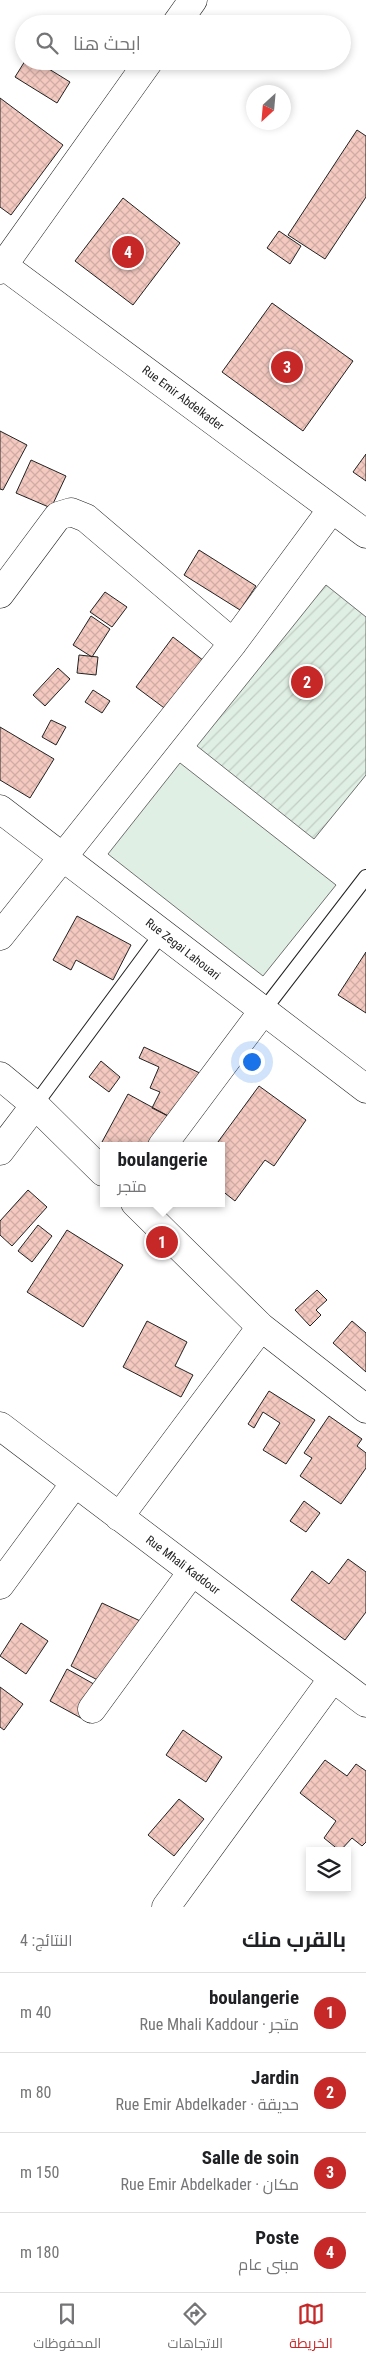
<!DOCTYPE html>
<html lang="ar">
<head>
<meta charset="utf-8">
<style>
  body { margin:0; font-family:"Roboto Condensed",Cairo,sans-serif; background:#f2f2f2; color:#202124; direction:rtl }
  .controls { position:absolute; right:15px; bottom:15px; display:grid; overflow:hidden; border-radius:0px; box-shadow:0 2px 8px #0003 }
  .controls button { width:45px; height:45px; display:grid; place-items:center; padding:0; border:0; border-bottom:1px solid #e0e0e0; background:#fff; color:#202124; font:25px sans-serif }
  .compass { position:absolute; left:246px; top:85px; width:45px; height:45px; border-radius:50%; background:#fff; box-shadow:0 2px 8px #0003; rotate:206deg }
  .you { position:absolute; left:251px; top:1061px; width:18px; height:18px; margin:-12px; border:4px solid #fff; border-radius:50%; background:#1a73e8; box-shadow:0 0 0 8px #1a73e833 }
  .badge { display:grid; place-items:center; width:32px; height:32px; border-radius:50%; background:#c62828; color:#fff; font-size:16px; font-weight:700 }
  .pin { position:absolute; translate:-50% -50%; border:2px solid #fff; box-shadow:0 1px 5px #0006 }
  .popup { position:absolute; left:100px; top:1142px; width:125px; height:65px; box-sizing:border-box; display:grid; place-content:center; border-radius:0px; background:#fff; filter:drop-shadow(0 1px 4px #0005); font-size:16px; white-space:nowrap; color:#757577 }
  .popup b { font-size:19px; color:#202124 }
  .popup::after { content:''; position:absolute; left:50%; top:100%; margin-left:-10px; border:10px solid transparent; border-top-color:#fff }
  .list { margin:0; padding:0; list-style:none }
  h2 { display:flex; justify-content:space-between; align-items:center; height:65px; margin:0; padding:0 20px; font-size:21px }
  h2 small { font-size:16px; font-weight:400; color:#757577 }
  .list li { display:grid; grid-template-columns:32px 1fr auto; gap:15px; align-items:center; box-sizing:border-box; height:80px; padding:0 20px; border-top:1px solid #e0e0e0 }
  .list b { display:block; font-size:19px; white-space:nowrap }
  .list p { margin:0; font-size:16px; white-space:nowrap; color:#757577 }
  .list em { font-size:16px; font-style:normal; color:#757577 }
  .icon { flex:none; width:28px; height:28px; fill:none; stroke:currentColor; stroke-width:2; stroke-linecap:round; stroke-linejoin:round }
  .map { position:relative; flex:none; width:366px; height:1907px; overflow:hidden; direction:ltr }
  .search { position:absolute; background:#fff; box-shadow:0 2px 8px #0003; left:15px; right:15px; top:15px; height:55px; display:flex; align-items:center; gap:12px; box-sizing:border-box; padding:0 18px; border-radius:28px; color:#757577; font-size:19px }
  .sheet { height:385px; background:#fff }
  nav { display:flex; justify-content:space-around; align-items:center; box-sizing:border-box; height:70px; border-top:1px solid #e0e0e0; background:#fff; font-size:14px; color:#757577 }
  nav a { display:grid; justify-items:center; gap:2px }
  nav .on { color:#c62828 }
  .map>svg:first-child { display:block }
</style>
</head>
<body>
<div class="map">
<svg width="366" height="1907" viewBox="0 0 366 1907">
  <defs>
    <pattern id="garden-furrows" width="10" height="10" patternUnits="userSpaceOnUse" patternTransform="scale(1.25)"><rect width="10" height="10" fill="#e0efe3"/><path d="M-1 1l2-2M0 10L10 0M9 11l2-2" fill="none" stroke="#c0cdc2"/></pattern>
    <pattern id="building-cross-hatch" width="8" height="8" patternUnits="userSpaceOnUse" patternTransform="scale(1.25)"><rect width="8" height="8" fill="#f3c9c0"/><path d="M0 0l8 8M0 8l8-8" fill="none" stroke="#d0aca5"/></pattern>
  </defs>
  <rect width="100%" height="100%" fill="#fff"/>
  <path fill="url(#garden-furrows)" stroke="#6f6f6f" d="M326,585L366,617V775L314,839L197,746Z"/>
  <path fill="#e0efe3" stroke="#6f6f6f" d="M180,763L336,885L263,976L108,854Z"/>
  <path fill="url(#building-cross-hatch)" stroke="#222" d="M25,61H36L70,82L57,103L15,77Z
    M0,98L63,145L11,215L0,207Z
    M357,130L366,136V197L325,259L288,235Z
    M123,198L180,243L133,305L75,261Z
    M279,231L301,246L290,264L267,248Z
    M272,303L353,361L303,431L222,372Z
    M0,431L27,445L3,490L0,489Z
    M366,454V481L353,472Z
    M31,460L66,476L51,508L16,493Z
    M199,550L256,586L240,610L184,575Z
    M105,592L127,607L112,627L90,612Z
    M91,616L110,629L92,657L73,645Z
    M173,637L208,664L171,713L136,687Z
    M79,655L98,657L96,675L77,673Z
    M58,668L70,679L45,706L33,695Z
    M93,690L110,701L102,713L85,702Z
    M51,720L66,727L56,745L42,737Z
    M0,727L54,759L30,798L0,780Z
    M77,916L131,945L113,980L76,960L71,970L53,960Z
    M366,952V1013L338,995Z
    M144,1047L202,1074L180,1122L152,1108L160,1092L150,1088L159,1067L139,1058Z
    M101,1061L120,1077L109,1092L89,1077Z
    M259,1086L306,1120L274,1166L265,1160L235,1201L221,1190V1146H215Z
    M128,1094L170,1117L154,1146H109L102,1142Z
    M28,1190L47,1207L12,1246L0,1235V1221Z
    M38,1225L52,1236L32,1262L18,1251Z
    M67,1230L123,1265L83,1327L27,1292Z
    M317,1290L327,1300L316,1310L321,1315L310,1326L295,1310Z
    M147,1321L187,1342L175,1366L193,1375L181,1397L123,1367Z
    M352,1321L366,1333V1372L333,1343Z
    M269,1391L315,1420L286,1464L263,1450L280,1423L263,1412L254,1428L248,1424Z
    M329,1416L362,1439L357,1446L366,1453V1468L341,1504L300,1476L312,1458L304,1453Z
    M304,1501L320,1513L306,1532L290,1521Z
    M348,1559L366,1572V1612L345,1640L291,1600L312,1571L329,1584Z
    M102,1603L153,1627L111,1687L71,1666Z
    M21,1623L48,1641L26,1674L0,1656Z
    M67,1669L108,1692L90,1723L50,1701Z
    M0,1687L23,1704L4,1730L0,1727Z
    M183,1730L222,1757L206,1782L166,1755Z
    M325,1760L347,1776L356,1764L366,1771V1842L362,1846L352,1838L340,1851L324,1838L336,1821L300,1793Z
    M179,1799L204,1819L174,1856L148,1835Z"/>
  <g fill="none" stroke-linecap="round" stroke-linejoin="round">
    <g stroke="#222" stroke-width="16">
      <path id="lane" d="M263,1011L366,877
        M35,1105L162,933"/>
    </g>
    <g stroke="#222" stroke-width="29">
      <path id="street" d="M176,24L193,0
        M0,263L366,534
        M0,270L149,61
        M0,594L58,516L71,512L86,518L233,643
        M0,809L366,1089
        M0,936L233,643L332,509
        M0,1076L35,1105L103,1172
        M162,1146L263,1011
        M0,1151L35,1105
        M135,1203L261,1327L366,1409
        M0,1426L366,1703
        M119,1517L261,1327
        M0,1585L75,1483
        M92,1709L192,1572
        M166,1907L333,1678"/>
    </g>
    <use href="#lane" stroke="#fff" stroke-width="14"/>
    <use href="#street" stroke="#fff" stroke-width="28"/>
  </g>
  <g text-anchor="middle" stroke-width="4" stroke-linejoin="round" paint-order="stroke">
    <g font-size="12" fill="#222" stroke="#fff">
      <text transform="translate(183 398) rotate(37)" y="4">Rue Emir Abdelkader</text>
      <text transform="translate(183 949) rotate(38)" y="4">Rue Zegai Lahouari</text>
      <text transform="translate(183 1565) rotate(37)" y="4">Rue Mhali Kaddour</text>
    </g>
  </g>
</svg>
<div class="controls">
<button><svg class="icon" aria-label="layers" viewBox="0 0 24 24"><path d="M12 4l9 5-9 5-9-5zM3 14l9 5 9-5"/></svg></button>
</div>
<svg class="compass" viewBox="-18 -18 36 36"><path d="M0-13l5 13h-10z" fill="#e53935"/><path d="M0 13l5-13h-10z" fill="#757577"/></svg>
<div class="you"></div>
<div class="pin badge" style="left:162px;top:1242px">1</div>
<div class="popup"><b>boulangerie</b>متجر</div>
<div class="pin badge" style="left:307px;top:682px">2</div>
<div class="pin badge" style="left:287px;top:367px">3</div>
<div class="pin badge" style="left:128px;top:252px">4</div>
<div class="search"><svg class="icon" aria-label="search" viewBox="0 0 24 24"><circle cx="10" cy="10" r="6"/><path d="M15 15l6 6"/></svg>ابحث هنا</div>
</div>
<section class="sheet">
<h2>بالقرب منك<small>النتائج: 4</small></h2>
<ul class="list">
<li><span class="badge">1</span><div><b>boulangerie</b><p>متجر · Rue Mhali Kaddour</p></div><em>40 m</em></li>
<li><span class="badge">2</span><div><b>Jardin</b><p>حديقة · Rue Emir Abdelkader</p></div><em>80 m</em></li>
<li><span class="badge">3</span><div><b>Salle de soin</b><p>مكان · Rue Emir Abdelkader</p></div><em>150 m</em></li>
<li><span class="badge">4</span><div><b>Poste</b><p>مبنى عام</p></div><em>180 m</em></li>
</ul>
</section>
<nav>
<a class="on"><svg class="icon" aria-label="map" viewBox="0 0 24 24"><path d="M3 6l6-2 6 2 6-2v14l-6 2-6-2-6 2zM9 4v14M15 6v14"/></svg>الخريطة</a>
<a><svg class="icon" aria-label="directions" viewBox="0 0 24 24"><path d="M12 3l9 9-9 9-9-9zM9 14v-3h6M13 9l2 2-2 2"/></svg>الاتجاهات</a>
<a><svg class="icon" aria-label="saved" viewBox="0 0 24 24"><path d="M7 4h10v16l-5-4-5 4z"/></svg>المحفوظات</a>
</nav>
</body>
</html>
